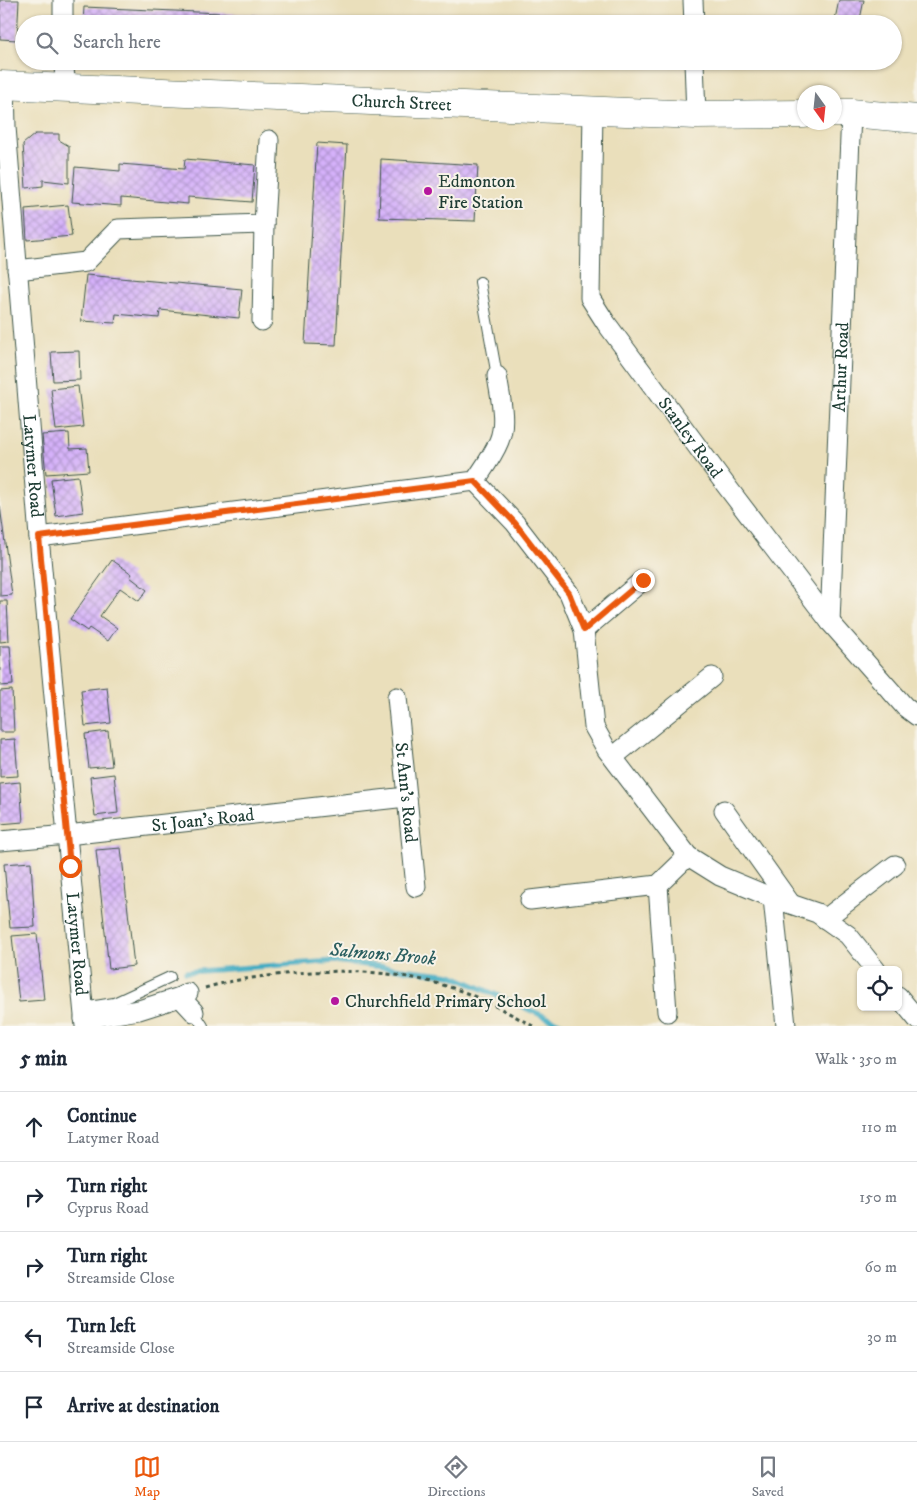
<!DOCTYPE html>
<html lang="en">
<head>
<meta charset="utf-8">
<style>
  body { margin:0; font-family:"IM FELL DW Pica",serif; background:#f2f2f3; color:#1f2937 }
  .controls { position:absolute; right:15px; bottom:15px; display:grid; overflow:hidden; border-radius:8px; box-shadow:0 1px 4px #0004 }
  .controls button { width:45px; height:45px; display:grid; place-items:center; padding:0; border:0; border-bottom:1px solid #e0e1e3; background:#fff; color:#1f2937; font:25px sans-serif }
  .compass { position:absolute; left:797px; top:85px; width:45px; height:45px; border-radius:50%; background:#fff; box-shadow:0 1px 4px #0004; rotate:165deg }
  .stop { position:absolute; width:15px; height:15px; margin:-11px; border:4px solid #ea580c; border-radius:50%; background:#fff }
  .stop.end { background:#ea580c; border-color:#fff; box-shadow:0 1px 5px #0008 }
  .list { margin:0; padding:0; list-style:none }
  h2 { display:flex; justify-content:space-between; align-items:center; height:65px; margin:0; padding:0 20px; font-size:21px }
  h2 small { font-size:16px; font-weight:400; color:#747a83 }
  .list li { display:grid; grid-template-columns:32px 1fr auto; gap:15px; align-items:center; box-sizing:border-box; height:70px; padding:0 20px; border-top:1px solid #e0e1e3 }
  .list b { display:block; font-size:19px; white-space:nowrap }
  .list p { margin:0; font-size:16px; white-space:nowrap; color:#747a83 }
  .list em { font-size:16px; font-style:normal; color:#747a83 }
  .icon { flex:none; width:28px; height:28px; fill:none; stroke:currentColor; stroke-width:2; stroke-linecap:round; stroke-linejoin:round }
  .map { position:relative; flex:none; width:917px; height:1026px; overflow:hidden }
  .search { position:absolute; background:#fff; box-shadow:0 1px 4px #0004; left:15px; right:15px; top:15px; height:55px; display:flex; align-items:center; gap:12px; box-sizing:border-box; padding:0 18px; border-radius:28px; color:#747a83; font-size:19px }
  .sheet { height:415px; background:#fff }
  nav { display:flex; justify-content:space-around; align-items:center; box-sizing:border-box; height:70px; border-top:1px solid #e0e1e3; background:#fff; font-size:14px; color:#747a83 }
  nav a { display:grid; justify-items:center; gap:2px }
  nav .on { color:#ea580c }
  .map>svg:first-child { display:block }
</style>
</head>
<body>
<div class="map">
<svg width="917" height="1026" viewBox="0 0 917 1026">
  <defs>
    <pattern id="building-cross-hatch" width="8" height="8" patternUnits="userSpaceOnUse" patternTransform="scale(1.25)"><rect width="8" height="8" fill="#d5b1fa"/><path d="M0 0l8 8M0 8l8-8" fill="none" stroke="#ac91cb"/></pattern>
  </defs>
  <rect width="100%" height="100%" fill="#f7f3e8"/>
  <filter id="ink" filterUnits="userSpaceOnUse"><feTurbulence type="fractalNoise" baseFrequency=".02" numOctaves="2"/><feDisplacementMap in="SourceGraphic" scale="10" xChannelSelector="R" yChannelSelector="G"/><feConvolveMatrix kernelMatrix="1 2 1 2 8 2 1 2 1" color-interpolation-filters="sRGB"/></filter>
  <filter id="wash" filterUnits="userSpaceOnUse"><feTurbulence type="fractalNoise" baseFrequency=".0096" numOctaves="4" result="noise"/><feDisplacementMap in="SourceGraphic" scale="20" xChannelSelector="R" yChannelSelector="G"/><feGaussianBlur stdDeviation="1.12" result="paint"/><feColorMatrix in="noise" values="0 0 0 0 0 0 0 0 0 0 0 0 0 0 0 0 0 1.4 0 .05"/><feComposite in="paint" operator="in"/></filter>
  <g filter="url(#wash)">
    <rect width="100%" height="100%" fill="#eadfbb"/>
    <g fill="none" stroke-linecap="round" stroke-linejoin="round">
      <path stroke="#43acc2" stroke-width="5.5" d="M186,972L335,961L451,975L566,1026"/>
    </g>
    <g id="blocks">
      <path fill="url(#building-cross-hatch)" d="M0,0H19L17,40L0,39Z
        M839,0H864L859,24H834Z
        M84,7L288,16V24H83Z
        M829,61H852L851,66Z
        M35,134H59V140L69,146V183L43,180V186L26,188L23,144Z
        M317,143L347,145L336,345L305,344Z
        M185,159L255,165L252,202L188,197V204L121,198V206L72,202L75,167L120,171V164L184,169Z
        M381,159L478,165L475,221L379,218Z
        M68,205L72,236L27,240L25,209Z
        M86,275L242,289L239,318L160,310L159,318L116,314L115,323L81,321Z
        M79,351L80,380L53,381L51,352Z
        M78,386L83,427L56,430L51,389Z
        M69,433L70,449L87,448L89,471L46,474L42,435Z
        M78,476L83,512L56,516L51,479Z
        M0,506L12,595L0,596Z
        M112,560L132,574L130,577L147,590L139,601L120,588L100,616L117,628L108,641L89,628L87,631L70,619Z
        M0,601H7L9,641L0,642Z
        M0,646H10L13,685L0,686Z
        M107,687L111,723L85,726L81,690Z
        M12,690L14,732H0V691Z
        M108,731L112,766L89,768L85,734Z
        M15,739L18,776L0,777V740Z
        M114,774L118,813L95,816L90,777Z
        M20,782L23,822L0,824V784Z
        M121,848L134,966L109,969L96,850Z
        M31,862L35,927L10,928L4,864Z
        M37,934L44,1000L19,1002L12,936Z"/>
    </g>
  </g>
  <g filter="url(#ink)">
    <use href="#blocks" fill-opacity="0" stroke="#3d5548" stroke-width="1"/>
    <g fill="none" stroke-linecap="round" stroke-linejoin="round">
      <g stroke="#3d5548" stroke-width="12">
        <path id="lane" d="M480,282L497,376
          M83,1008L114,1003L170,977
          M194,1012L203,1026"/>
      </g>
      <g stroke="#3d5548" stroke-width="21">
        <g id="street">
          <path d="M693,0L694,24"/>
          <path d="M63,24V0"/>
          <path d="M64,61L65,88"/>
          <path d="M694,61L696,115"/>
          <path id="s1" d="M5,85L6,127L39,537L85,1026"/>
          <path id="s2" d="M593,110L590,298L606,323L725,484L830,622L905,707L917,716"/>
          <path d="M17,270L86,262L118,229L264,224L269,140"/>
          <path d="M262,321L264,224"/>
          <path d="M475,481L515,523L569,593L584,630L594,727L607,750L688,856L720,876L773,898L817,913L848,935L876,970"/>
          <path d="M39,537L475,481C483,469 493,456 499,441C507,422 500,396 497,376"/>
          <path id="s3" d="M830,622L851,113"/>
          <path d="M584,630L643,580"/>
          <path id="s4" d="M397,697L416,887"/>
          <path d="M613,757L712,677"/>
          <path d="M724,810L791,904"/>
          <path id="s5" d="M0,841L67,835L406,797"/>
          <path d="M658,885L667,1012"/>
          <path d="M773,898L786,1026"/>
          <path d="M530,900L658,885L688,856"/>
          <path d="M825,919L895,865"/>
          <path d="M898,996L917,1019"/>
          <path d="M180,997L194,1012"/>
          <path d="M84,1019L139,1010L180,997L188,993"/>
        </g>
      </g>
      <g stroke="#3d5548" stroke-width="29">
        <g id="secondary">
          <path id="s6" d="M0,85L696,115L804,114"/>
          <path d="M834,113H851L917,119"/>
        </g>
      </g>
      <path stroke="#3d5548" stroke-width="3" stroke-dasharray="4 4" stroke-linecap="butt" d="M205,988C231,980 257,977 284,974C339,969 393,970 446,986C477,995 505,1011 533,1026"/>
      <use href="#lane" stroke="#fff" stroke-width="10"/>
      <use href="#street" stroke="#fff" stroke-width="19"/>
      <use href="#secondary" stroke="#fff" stroke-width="28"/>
    </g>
  </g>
  <g fill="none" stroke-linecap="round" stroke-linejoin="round" filter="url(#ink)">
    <path stroke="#ea580c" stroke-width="6" d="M70,866L39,537L475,481L515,523L569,593L584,630L643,580"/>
  </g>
  <g fill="#b5179e" stroke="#f7f3e8" stroke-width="2">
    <circle cx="428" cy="191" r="5"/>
    <circle cx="335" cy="1001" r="5"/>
  </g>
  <g text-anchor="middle" stroke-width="4" stroke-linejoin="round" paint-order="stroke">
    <g font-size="18" fill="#1f3d34" stroke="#f7f3e8">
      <text dy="6" stroke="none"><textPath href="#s6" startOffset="402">Church Street</textPath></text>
      <text dy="6" stroke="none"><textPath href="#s3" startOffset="255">Arthur Road</textPath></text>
      <text dy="6" stroke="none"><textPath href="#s2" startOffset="360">Stanley Road</textPath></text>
      <text dy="6" stroke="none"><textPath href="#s1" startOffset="382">Latymer Road</textPath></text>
      <text dy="6" stroke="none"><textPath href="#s4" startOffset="96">St Ann's Road</textPath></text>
      <text dy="6" stroke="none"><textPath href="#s5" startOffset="204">St Joan's Road</textPath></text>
      <text dy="6" stroke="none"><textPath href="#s1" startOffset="862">Latymer Road</textPath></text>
    </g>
    <g font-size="18" fill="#1f3d34" stroke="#f7f3e8" text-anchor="start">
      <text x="438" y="187">Edmonton<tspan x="438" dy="21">Fire Station</tspan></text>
      <text x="345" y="1007">Churchfield Primary School</text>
    </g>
    <g font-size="19" font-style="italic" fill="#2a5e5f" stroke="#f7f3e8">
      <text transform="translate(383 953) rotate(5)" y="7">Salmons Brook</text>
    </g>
  </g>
</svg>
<div class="controls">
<button><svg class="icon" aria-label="locate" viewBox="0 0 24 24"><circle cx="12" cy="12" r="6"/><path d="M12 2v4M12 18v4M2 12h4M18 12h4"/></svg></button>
</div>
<svg class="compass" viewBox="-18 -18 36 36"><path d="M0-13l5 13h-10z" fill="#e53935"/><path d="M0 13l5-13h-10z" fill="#747a83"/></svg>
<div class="stop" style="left:70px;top:866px"></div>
<div class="stop end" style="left:643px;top:580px"></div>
<div class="search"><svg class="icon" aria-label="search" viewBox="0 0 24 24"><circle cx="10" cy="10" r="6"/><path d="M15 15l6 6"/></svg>Search here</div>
</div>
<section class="sheet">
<h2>5 min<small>Walk · 350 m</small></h2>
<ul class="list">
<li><svg class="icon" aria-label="ahead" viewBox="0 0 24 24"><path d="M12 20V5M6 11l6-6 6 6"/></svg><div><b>Continue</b><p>Latymer Road</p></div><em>110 m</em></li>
<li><svg class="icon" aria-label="right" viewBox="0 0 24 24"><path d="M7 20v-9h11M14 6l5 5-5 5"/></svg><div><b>Turn right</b><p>Cyprus Road</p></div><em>150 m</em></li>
<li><svg class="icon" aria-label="right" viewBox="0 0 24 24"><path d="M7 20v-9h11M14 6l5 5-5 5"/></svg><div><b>Turn right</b><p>Streamside Close</p></div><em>60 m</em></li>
<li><svg class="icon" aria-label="left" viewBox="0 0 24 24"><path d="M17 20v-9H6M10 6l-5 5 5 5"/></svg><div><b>Turn left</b><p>Streamside Close</p></div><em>30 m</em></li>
<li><svg class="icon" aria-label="arrive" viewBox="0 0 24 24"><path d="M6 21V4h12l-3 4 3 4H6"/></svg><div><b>Arrive at destination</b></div></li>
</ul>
</section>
<nav>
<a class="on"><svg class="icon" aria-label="map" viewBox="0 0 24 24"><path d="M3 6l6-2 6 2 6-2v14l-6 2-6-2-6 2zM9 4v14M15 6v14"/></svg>Map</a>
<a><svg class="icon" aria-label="directions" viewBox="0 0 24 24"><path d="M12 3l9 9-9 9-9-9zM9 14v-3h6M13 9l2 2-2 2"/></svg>Directions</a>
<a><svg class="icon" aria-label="saved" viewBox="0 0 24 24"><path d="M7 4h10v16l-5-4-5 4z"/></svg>Saved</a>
</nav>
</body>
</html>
